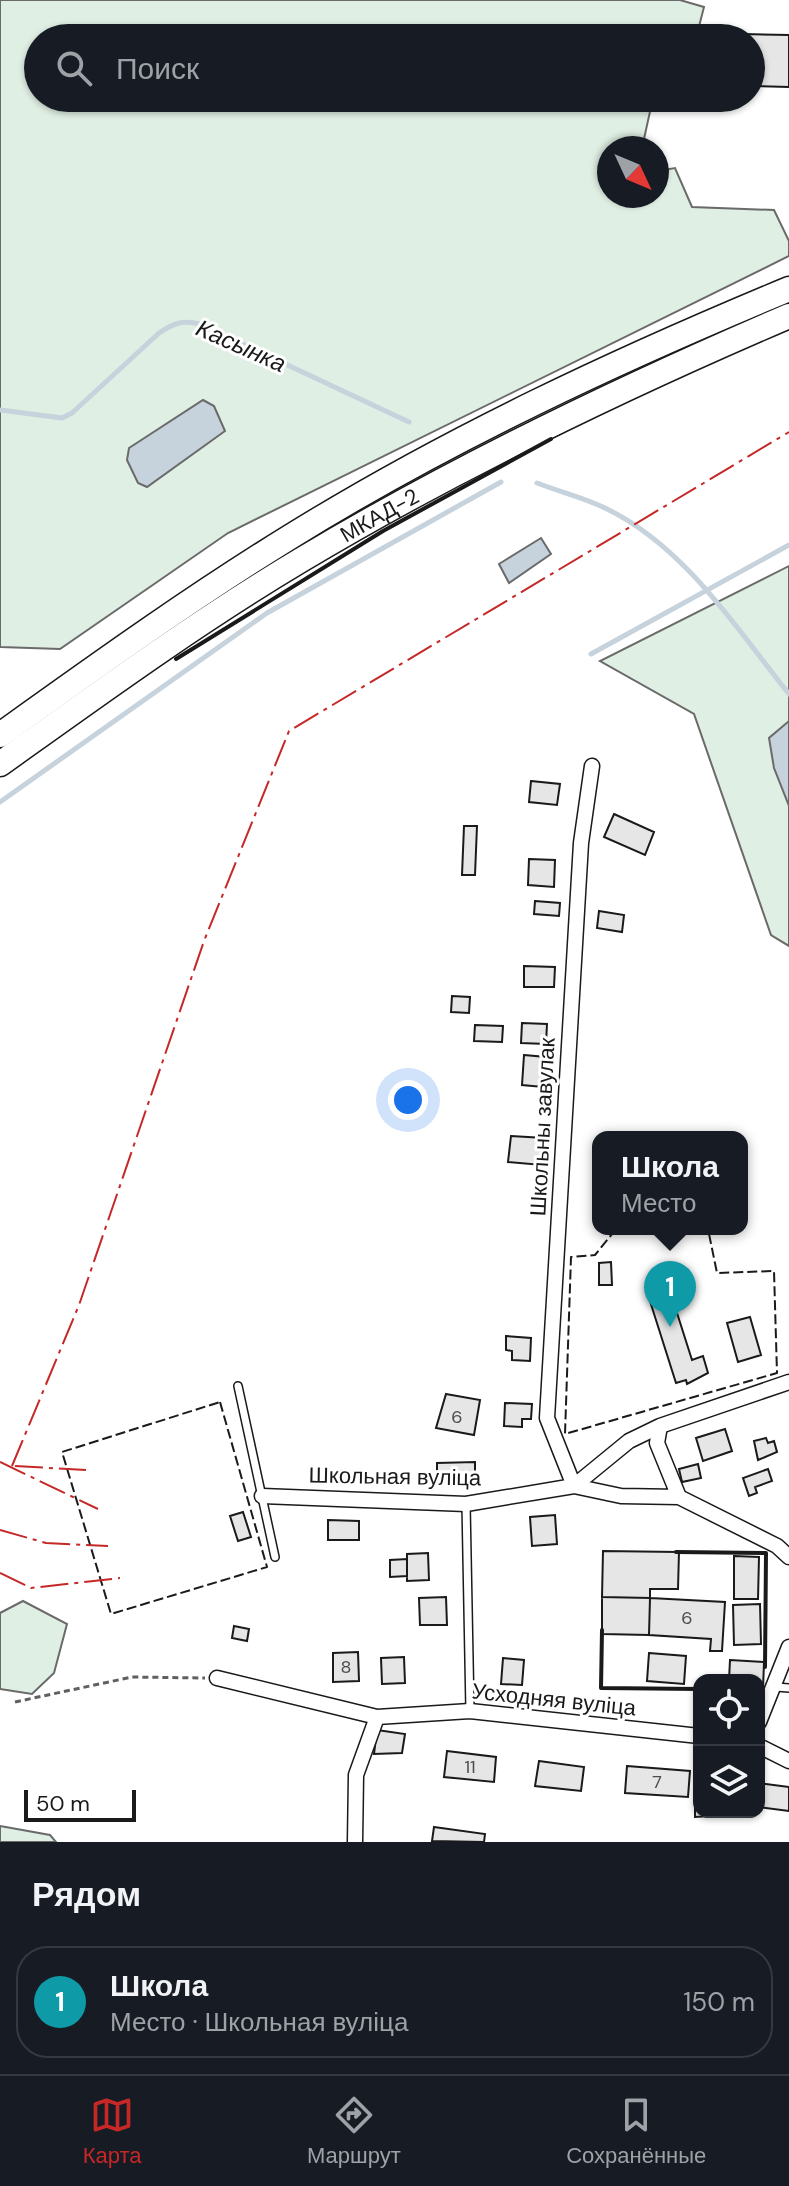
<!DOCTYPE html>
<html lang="ru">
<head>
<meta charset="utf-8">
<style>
  body { margin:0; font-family:"DM Sans",sans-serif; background:#242831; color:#f1f3f6 }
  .controls { position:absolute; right:24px; bottom:24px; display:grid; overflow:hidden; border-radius:16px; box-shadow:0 2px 6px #0004 }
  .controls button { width:72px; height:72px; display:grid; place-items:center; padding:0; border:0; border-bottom:2px solid #363941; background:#171b24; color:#f1f3f6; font:40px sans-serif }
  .compass { position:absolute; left:597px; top:136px; width:72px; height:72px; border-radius:50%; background:#171b24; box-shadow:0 2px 6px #0004; rotate:134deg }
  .scale { position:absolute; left:24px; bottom:20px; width:112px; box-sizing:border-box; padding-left:8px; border:4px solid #1a1a1a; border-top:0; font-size:22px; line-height:28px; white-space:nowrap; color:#1a1a1a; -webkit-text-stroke:6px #fff; paint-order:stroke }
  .you { position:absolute; left:408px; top:1100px; width:28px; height:28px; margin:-20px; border:6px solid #fff; border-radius:50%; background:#1a73e8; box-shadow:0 0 0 12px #1a73e833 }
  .badge { display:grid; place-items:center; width:52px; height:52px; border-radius:50%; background:#c62828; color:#fff; font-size:26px; font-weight:700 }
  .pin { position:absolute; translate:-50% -66px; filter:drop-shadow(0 2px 4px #0008) }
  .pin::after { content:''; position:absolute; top:42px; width:28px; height:24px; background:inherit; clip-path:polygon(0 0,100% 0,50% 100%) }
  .popup { position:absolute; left:592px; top:1131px; width:156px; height:104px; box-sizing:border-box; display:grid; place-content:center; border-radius:16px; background:#171b24; filter:drop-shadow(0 2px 6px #0005); font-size:26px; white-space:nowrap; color:#9ea1a6 }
  .popup b { font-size:30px; color:#f1f3f6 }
  .popup::after { content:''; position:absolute; left:50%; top:100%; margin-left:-16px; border:16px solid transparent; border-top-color:#171b24 }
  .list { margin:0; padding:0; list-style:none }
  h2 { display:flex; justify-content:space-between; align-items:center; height:104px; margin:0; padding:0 32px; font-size:34px }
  h2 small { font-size:26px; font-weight:400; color:#9ea1a6 }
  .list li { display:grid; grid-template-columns:52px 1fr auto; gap:24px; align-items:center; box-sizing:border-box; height:112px; margin:0 16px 16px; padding:0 16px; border:2px solid #363941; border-radius:32px }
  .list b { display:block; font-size:30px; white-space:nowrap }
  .list p { margin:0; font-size:26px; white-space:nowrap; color:#9ea1a6 }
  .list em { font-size:26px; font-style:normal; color:#9ea1a6 }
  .icon { flex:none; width:44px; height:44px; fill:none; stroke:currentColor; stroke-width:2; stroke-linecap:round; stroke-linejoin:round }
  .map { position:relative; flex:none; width:789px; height:1842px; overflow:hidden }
  .search { position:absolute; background:#171b24; box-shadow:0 2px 6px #0004; left:24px; right:24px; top:24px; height:88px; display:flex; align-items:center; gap:20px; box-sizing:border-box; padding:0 28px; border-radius:44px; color:#9ea1a6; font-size:30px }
  .sheet { height:232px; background:#171b24 }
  nav { display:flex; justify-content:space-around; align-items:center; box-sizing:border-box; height:112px; border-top:2px solid #363941; background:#171b24; font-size:22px; color:#9ea1a6 }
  nav a { display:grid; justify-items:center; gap:4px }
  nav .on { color:#c62828 }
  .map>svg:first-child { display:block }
</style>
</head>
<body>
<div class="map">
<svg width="789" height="1842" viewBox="0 0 789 1842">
  <rect width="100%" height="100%" fill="#fff"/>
  <path fill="#e0efe3" stroke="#6a6a6a" stroke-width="2" d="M0,0H680L704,7L696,38H38V98H653L642,148H609V196H657V171L675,168L692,207L774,210L789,241V256L228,533L60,649L0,647Z
    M789,566V946L771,935L694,714L600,661Z
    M23,1601L67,1624L54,1673L32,1694L0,1689V1613Z
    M0,1826L50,1835L56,1842H0Z"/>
  <path fill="#c6d2dc" stroke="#6a6a6a" stroke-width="2" d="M203,400L214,406L225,431L147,487L138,483L127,460L129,448Z
    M541,538L551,554L509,583L499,564Z
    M789,721V806L774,768L769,738Z"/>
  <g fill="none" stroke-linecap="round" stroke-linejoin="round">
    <path stroke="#c6d2dc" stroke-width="5" d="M0,410L62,418L72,413L159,333C174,323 182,320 200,324L409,422
      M537,483C560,492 586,498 607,509C685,547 736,628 789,694
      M591,654L789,545
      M0,802L267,613L501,482"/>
  </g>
  <path fill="#e6e6e6" stroke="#1a1a1a" stroke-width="2" d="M743,34L789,35V87L751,86V38H743Z
    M531,781L560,784L557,805L529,802Z
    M614,814L654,832L645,855L604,837Z
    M464,826H477L475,875H462Z
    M529,859L555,860L554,887L528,885Z
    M535,901L560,903L559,916L534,914Z
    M599,911L624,915L622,932L597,928Z
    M524,966L555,967L554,987H524Z
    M452,996L470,997L469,1013L451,1012Z
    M522,1023L547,1024L546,1044L521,1043Z
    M475,1025L503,1026L502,1042L474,1041Z
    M524,1055L546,1057L543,1087L522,1085Z
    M511,1136L544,1138L542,1165L508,1162Z
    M611,1262L612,1285H599V1263Z
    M670,1291L692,1360L703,1356L708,1373L687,1384L686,1380L676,1383L649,1298Z
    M750,1317L761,1355L738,1362L727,1323Z
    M506,1336L531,1338L530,1361L512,1360V1351L506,1350Z
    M446,1394L480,1400L474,1435L436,1428Z
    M505,1403L532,1404L531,1419H522V1427L504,1426Z
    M725,1429L732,1451L703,1461L696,1438Z
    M766,1438L768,1443L774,1441L777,1452L758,1460L754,1441Z
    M475,1462V1481L437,1482V1463Z
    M698,1464L701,1478L682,1482L679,1469Z
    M768,1469L772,1481L755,1487L757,1493L749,1496L743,1478Z
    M243,1512L251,1537L238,1541L230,1516Z
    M555,1515L557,1544L532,1546L530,1517Z
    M328,1520L359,1521V1540H328Z
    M603,1551L679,1552L678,1589H650V1598L602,1597Z
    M428,1553L429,1580L407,1581V1554Z
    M734,1556L759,1557L758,1599H734Z
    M407,1559V1576L390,1577V1560Z
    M446,1597L447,1625H420L419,1598Z
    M602,1597L650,1598L649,1635L602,1634Z
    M650,1598L725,1602L722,1651H710L711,1639L649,1635Z
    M760,1604L761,1644L734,1645L733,1605Z
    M234,1626L249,1629L247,1641L232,1638Z
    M358,1652L359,1681L333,1682V1653Z
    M649,1653L686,1656L684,1684L647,1681Z
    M404,1657L405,1683L382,1684L381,1658Z
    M503,1658L524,1660L522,1685L501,1684Z
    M730,1660L764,1662L763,1689H759V1680H729Z
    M377,1730L405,1734L402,1753L374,1754Z
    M447,1751L496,1757L494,1782L444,1777Z
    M539,1761L584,1767L581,1791L535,1786Z
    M627,1766L690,1771L688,1797L625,1793Z
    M759,1783L789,1787V1811L759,1807Z
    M695,1791H699V1812H709L710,1816L695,1817Z
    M434,1827L485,1834L484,1842L432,1841Z"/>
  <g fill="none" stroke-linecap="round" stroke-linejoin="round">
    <g stroke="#1a1a1a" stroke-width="10">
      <path id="lane" d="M238,1386L275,1557
        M466,1504L470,1711
        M776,1687L789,1688"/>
    </g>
    <g stroke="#1a1a1a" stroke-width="17">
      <path id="street" d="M660,1426L657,1443L679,1497
        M574,1486L547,1418L581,843L592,766
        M574,1486L621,1496L679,1497L777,1546L789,1557
        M262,1496L466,1504L574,1486L629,1441L660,1426L789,1382
        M217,1678L377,1717L470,1711L699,1736
        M759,1722L789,1647
        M759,1746L789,1761
        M355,1842L356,1775L377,1717"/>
    </g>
    <g stroke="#1a1a1a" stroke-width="27">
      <g id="highway">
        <path d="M0,735C95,667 191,598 290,537C448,439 618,360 789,289"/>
        <path id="s1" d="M0,764C98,694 197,622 301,560C458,466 621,388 789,316"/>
      </g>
    </g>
    <path stroke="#5f5f5f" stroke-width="3" stroke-dasharray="6 4" stroke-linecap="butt" d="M15,1702L132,1677L205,1678"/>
    <use href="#lane" stroke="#fff" stroke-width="7"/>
    <use href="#street" stroke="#fff" stroke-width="14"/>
    <use href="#highway" stroke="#fff" stroke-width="24"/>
    <path stroke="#1a1a1a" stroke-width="2" stroke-dasharray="10 4" stroke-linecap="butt" d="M616,1229L595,1255L571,1257L565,1434L777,1373L774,1271L717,1273L708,1229
      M220,1402L267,1567L111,1614L62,1452Z"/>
    <path stroke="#1a1a1a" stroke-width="4" d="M176,659L383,531L551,439
      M676,1552L766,1553L765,1667
      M602,1630L601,1688L699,1689"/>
    <path stroke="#c62828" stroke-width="2" stroke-dasharray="28 6 4 6" stroke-linecap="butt" d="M0,1462L98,1509
      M12,1466L79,1305L204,941L289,731L789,432
      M15,1466L86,1470
      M0,1530L46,1543L108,1546
      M0,1573L31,1588L120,1578"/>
  </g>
  <g text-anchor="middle" stroke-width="6" stroke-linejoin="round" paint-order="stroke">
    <g font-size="18" fill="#4d4d4d">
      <text x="457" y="1423">6</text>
      <text x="687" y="1624">6</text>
      <text x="346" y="1673">8</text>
      <text x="470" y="1773">11</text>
      <text x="657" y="1788">7</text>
    </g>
    <g font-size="22" fill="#1a1a1a" stroke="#fff">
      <text dy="8" stroke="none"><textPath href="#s1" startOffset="454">МКАД-2</textPath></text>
      <text transform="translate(542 1127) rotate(-87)" y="8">Школьны завулак</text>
      <text transform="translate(395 1476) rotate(1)" y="8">Школьная вуліца</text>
      <text transform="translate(554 1699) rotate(6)" y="8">Усходняя вуліца</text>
    </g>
    <g font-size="24" font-style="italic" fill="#1a1a1a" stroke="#fff">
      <text transform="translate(241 346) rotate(24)" y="8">Касынка</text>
    </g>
  </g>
</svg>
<div class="controls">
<button><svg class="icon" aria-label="locate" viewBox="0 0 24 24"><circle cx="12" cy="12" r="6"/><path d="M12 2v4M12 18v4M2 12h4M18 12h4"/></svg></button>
<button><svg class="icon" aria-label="layers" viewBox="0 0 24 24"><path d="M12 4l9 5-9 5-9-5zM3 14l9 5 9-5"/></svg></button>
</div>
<svg class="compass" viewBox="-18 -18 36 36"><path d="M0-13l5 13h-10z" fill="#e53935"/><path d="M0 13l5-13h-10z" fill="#9ea1a6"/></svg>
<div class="scale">50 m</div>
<div class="you"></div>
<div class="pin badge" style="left:670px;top:1327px;background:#0f9aa8">1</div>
<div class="popup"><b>Школа</b>Место</div>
<div class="search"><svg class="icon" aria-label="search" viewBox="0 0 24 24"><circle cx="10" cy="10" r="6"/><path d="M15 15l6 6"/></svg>Поиск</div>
</div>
<section class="sheet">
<h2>Рядом<small></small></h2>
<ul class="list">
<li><span class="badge" style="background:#0f9aa8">1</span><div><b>Школа</b><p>Место · Школьная вуліца</p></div><em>150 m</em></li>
</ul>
</section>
<nav>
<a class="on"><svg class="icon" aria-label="map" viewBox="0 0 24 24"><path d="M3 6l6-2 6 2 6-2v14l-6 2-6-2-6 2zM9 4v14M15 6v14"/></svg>Карта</a>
<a><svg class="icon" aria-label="directions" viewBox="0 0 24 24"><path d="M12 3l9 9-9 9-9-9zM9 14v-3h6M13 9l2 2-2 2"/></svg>Маршрут</a>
<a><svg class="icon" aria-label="saved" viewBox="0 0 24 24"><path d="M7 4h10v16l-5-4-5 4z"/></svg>Сохранённые</a>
</nav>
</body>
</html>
